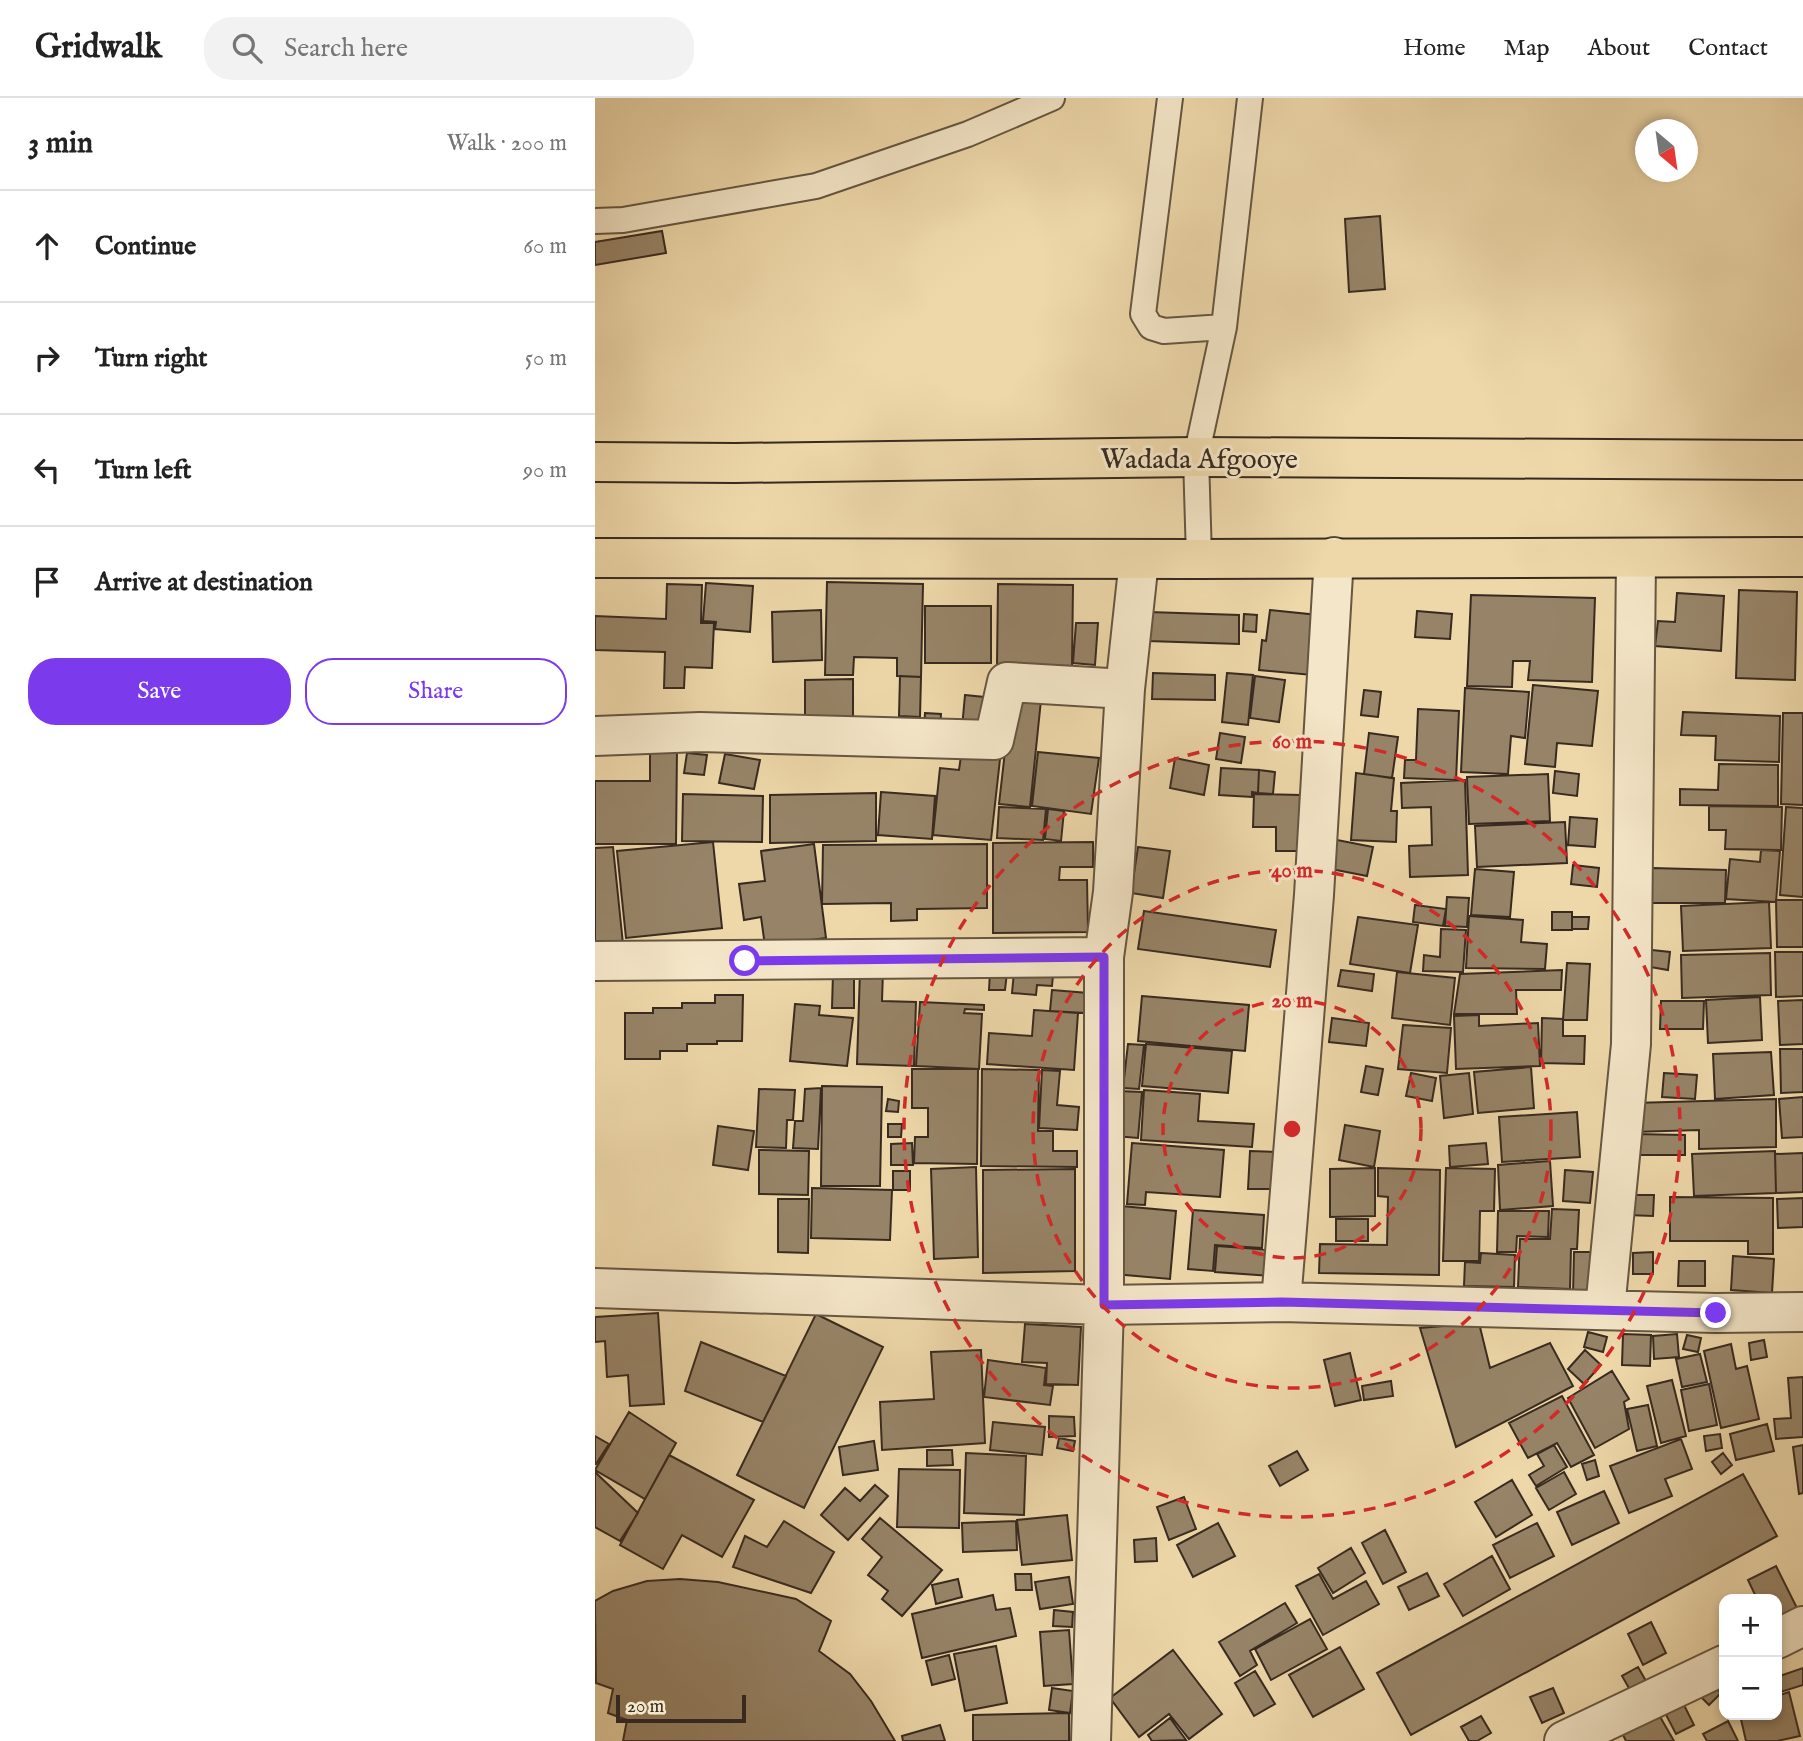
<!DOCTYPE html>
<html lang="en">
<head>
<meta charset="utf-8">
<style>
  body { margin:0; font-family:"IM FELL English",serif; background:#f2f2f2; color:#222 }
  .controls { position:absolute; right:21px; bottom:21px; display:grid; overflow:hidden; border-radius:14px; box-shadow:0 4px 10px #0003 }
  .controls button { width:63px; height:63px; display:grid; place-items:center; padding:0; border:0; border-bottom:2px solid #e0e0e0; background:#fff; color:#222; font:35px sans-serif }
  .compass { position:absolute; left:1040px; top:21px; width:63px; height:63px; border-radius:50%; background:#fff; box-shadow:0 4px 10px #0003; rotate:151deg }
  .scale { position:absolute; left:21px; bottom:18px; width:130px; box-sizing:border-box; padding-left:7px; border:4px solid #382a20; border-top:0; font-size:19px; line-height:24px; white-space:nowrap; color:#382a20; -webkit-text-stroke:5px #f4e6c8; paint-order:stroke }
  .stop { position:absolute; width:21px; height:21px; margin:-16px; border:5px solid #7c3aed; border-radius:50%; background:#fff }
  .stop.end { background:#7c3aed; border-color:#fff; box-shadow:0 2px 7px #0008 }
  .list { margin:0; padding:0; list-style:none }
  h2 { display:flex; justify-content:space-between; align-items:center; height:91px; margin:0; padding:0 28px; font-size:30px }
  h2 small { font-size:23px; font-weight:400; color:#767676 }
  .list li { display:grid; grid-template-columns:46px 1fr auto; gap:21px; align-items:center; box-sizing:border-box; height:112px; padding:0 28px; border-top:2px solid #e0e0e0 }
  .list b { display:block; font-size:26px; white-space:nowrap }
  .list em { font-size:23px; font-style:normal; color:#767676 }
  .actions { display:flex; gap:14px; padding:21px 28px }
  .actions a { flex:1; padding:16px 0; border:2px solid #7c3aed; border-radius:28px; text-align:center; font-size:24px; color:#7c3aed }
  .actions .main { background:#7c3aed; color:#fff }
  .icon { flex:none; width:38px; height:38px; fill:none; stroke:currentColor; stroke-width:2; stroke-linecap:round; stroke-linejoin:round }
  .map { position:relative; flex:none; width:1208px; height:1643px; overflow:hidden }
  header { display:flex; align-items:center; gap:42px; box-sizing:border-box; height:98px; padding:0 35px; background:#fff; border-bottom:2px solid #e0e0e0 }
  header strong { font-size:33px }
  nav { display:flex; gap:38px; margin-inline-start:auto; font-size:24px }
  .search { width:490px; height:63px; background:#f2f2f2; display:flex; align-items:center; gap:18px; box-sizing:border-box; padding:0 24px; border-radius:28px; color:#767676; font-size:26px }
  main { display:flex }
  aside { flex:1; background:#fff }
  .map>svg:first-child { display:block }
</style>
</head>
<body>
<header>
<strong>Gridwalk</strong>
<div class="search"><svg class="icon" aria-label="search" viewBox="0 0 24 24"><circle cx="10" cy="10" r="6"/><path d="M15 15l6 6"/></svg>Search here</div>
<nav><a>Home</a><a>Map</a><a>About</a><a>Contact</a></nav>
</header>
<main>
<aside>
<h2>3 min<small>Walk · 200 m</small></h2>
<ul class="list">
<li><svg class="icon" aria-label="ahead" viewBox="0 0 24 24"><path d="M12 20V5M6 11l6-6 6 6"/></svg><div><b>Continue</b></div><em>60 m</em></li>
<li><svg class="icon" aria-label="right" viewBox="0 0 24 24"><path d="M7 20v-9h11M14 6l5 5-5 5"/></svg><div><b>Turn right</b></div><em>50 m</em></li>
<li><svg class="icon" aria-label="left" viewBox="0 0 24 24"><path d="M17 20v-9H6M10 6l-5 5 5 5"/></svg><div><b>Turn left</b></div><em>90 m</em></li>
<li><svg class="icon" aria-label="arrive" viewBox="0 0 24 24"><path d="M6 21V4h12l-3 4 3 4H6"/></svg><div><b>Arrive at destination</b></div></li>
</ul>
<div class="actions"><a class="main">Save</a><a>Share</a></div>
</aside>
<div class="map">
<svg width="1208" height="1643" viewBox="0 0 1208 1643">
  <rect width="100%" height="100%" fill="#eed8aa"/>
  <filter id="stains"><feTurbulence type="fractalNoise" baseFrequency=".00286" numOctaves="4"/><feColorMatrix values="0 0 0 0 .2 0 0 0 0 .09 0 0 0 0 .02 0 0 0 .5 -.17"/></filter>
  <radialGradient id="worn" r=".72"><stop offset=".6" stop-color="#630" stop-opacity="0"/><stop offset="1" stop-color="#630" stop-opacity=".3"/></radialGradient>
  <path fill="#978468" stroke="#382a20" stroke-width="2" d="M785,118L790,191L754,194L750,121Z
    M67,133L71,155L0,167V144Z
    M232,484L328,486L326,579L302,578V560L259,559L258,577H230Z
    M111,485L158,488L155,534L120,531L121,524L108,523Z
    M72,486L107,487L106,525H119L117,570L90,569L89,590H69L70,554L0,552V518L71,521Z
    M403,486L478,487L477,568L402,567Z
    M1144,492L1202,494L1200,582L1141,580Z
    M1082,495L1129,498L1126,553L1060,548L1063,523L1080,524Z
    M876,497L1000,500L997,584L933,582L935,563H918L917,589L872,588Z
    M330,508H396V565H330Z
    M226,512L227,562L178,564L177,514Z
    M675,512L723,517L717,577L664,572L667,542L671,543Z
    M822,513L857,516L855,541L820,539Z
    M554,514L644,517V546L553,543Z
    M649,516L662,517L661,534L648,533Z
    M481,525H503L500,567L478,565Z
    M558,575L620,577V602L557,601Z
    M632,575L658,577L653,627L627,624Z
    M305,578L326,579L325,619L304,618Z
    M660,578L690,582L684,624L655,620Z
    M258,581V625H210V582Z
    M938,587L1003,593L997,648L962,645L960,669L930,666Z
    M870,590L934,594L930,640L916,638L913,676L866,674Z
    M769,592L786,594L783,619L766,617Z
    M370,597L399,600L396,633L367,630Z
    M416,601L446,602L435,709L404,706Z
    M823,611L864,613L861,682L809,680L810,662H821Z
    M1088,614L1185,618L1184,664L1120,662L1121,638L1086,637Z
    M330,615L346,616L345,633L329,632Z
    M1188,615H1208V707L1186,706Z
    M625,635L650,639L646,665L621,661Z
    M774,635L803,639L797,680L769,676Z
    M55,649H82L81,746H0V683H55Z
    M443,654L504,660L496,716L437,708Z
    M92,655L112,657L109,677L89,675Z
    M130,656L165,662L159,691L124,685Z
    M366,658L405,661L396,742L338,737L345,670L364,672Z
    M580,660L614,667L609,697L575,690Z
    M1124,666L1183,667V708L1085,707V691L1123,692Z
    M626,670L664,672L663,695L657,694V699L624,697Z
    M664,672L680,674L678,696L663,695Z
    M960,673L984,676L982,698L958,695Z
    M761,675L799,680L796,713H802L801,744L756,742Z
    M953,676L955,723L874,726L872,679Z
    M870,682L873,777L815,779L814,748L837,747L836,709L807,710L806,685Z
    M286,694L340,698L337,741L283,737Z
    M281,695V743L175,745V697Z
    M88,696L168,698L167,744L87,743Z
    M659,696L705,697L704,753H681V729H658Z
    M1114,708L1187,709L1186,752L1130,751L1131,732H1114Z
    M404,709L451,711L448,742L402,740Z
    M1191,709L1208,710V799L1185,797Z
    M453,711L469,713L466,743L450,741Z
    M975,719L1002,721L1000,749L973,747Z
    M970,724L972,765L882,769L880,728Z
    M742,742L778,749L772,778L736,771Z
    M118,744L127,830L31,840L22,753Z
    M498,744V769H465L464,782H492L493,834L398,835V745Z
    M219,746L231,840L170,848L166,819L149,822L144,786L170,783L166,753Z
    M392,746V810L322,811V822L296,823V805L227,806L228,747Z
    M18,749L28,846L0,849V750Z
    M543,749L575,753L568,800L536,795Z
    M1166,752L1185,753L1181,804L1131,801L1135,761L1165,764Z
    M978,767L1004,770L1002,789L976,786Z
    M1057,770L1131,772L1130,805H1056Z
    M880,771L919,774L915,819L876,817Z
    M852,799L874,800L872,829L850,828Z
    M1181,802H1208V849H1182Z
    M1174,804L1176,850L1088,853L1086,808Z
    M820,807L851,811L848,828L818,824Z
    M549,813L681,832L675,869L543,851Z
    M957,814H977V832H957Z
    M874,818L928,822L926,844L952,846L950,871L871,870Z
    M763,819L823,827L815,875L755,866Z
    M977,819H994L993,831H977Z
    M846,831L871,832L868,874L828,873L829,857L845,859Z
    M1057,852L1075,854L1073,872L1055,869Z
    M1180,854H1208V898L1181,899Z
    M1175,855L1176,897L1087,900L1086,857Z
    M972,865L995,866L992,922H968Z
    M265,872L288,873L287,903L321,904L319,968L262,966Z
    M746,872L779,876L777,893L743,888Z
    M967,872L966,892H921L922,916H859L865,876Z
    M238,874H259V910H237Z
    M395,874H412L410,892H394Z
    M419,874L458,877L457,888L442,887L441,897L417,895Z
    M802,874L860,880L855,927L797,920Z
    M457,892L493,895L491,915L455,913Z
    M120,897H148L147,943H122V946H92V953H65V961H30V915H58V910H87V905H120Z
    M547,898L654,907L650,953L543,943Z
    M1165,899L1167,942L1113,945L1111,902Z
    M1208,902V946L1185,947L1183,903Z
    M1066,903H1109L1108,931H1065Z
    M325,904L389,907V912L370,911L369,915L387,916L384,971L321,968Z
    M200,906L225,908L224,917L258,920L252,968L195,963Z
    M439,912L483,915L479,972L392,966L394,935L437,938Z
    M884,917V928L943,925L945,968L861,971L859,918Z
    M737,920L774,925L771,948L734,944Z
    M947,920L968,921V938H990L989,966L946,965Z
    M808,927L856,930L852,975L803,971Z
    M533,946L549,947L544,991L528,990Z
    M551,946L637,953L633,995L547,988Z
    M1185,951H1208V994L1186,995Z
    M1176,954L1179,997L1120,1001L1118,956Z
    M771,968L788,971L783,997L766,994Z
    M936,969L939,1010L883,1015L879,974Z
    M317,971H383L382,1066L319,1065L320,1039H333V1010H317Z
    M387,971L444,972L443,1033H458V1053H482V1069L386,1068Z
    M447,972L465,973L462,1007L484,1009L482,1032L444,1030Z
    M816,975L841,980L837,1003L811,998Z
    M874,975L878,1016L849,1020L845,978Z
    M1069,975L1102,977L1100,1001L1067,999Z
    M227,988L287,989L285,1088H226Z
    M226,990L223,1051L198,1050L200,1023H208L210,991Z
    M164,991L200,992L198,1022H192L191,1050L161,1049Z
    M549,992L605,996L603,1023L659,1026L657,1049L546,1042Z
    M523,993L547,994L543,1040L520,1038Z
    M1208,999V1039L1187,1040L1184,1001Z
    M293,1001L304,1003L303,1014L291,1013Z
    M1181,1001V1049L1104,1051V1032L1039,1034L1038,1005Z
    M982,1014L985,1059L907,1064L904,1019Z
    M293,1026H307L306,1039H293Z
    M750,1027L785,1033L779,1069L744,1062Z
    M123,1028L159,1033L153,1072L118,1067Z
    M1039,1036L1090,1037V1057H1039Z
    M317,1045L318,1067H296V1046Z
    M537,1045L629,1052L625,1099L551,1094L550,1107L532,1106Z
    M891,1045L893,1066L855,1069L854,1048Z
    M164,1052L214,1053L213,1097L164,1096Z
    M655,1053L682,1054L680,1091H653Z
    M1180,1053L1181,1095L1099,1098L1097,1056Z
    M1208,1055V1094L1181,1095L1180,1056Z
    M955,1063L958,1108L905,1112L903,1067Z
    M381,1069L383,1159L339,1161L336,1071Z
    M780,1070V1118L735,1119V1071Z
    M783,1070L845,1072L844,1177L724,1175L725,1146L792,1147L793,1099L783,1098Z
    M851,1070L900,1071L899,1113H885L884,1163H848Z
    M480,1071V1173L388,1175V1072Z
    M970,1072L998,1074L995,1105L968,1103Z
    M298,1073H315V1092H298Z
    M217,1090L297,1092L295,1142L216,1140Z
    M1033,1097H1059L1058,1118L1032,1117Z
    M1075,1099L1178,1100V1156H1153V1143H1075Z
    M1208,1100V1129L1183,1130L1182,1101Z
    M183,1101H214L213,1155L183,1154Z
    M526,1108L581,1113L575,1181L519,1176Z
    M957,1111L984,1112L982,1151H976L975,1191L923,1189L925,1141H955Z
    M598,1112L669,1117L667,1150L620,1147L618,1173L593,1171Z
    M903,1113H954L953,1139L922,1138L921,1154H902Z
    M741,1121H773V1143H741Z
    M622,1148L678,1152L676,1178L620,1174Z
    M979,1154H996L994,1197L978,1196Z
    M1058,1154V1176H1038V1155Z
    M886,1155L920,1157L919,1189L869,1188L870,1164L885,1165Z
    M1138,1158L1179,1161L1177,1195L1136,1192Z
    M1084,1163H1110V1188H1083Z
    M63,1215L69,1306L35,1308L33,1277L12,1279L10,1243L0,1244V1219Z
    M221,1216L288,1249L209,1410L142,1377Z
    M884,1225L895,1270L955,1245L978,1288L861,1349L825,1230Z
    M430,1226L486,1229L483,1287L451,1286L452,1265L427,1264Z
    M993,1234L1012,1239L1008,1254L989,1249Z
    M1028,1236L1056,1237L1055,1268L1027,1267Z
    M1082,1236L1084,1259L1059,1261L1058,1238Z
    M1092,1237L1106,1240L1103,1254L1088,1251Z
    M1169,1242L1172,1259L1156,1262L1154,1245Z
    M106,1244L191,1278L168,1324L90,1293Z
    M1136,1246L1141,1271L1152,1268L1164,1321L1126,1330L1109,1253Z
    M386,1252L390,1345L287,1352L285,1304L339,1301L336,1254Z
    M990,1252L1006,1267L989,1286L973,1271Z
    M755,1255L766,1302L740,1308L729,1262Z
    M1105,1256L1112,1284L1087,1289L1081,1261Z
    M393,1262L451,1270L449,1287L458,1288L455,1307L389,1299Z
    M1017,1273L1034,1301L1029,1304L1034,1331L1000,1350L973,1300Z
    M1208,1279V1339L1181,1341L1179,1321L1196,1320L1193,1280Z
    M1077,1282L1091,1338L1066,1345L1052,1288Z
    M796,1283L798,1298L769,1302L767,1288Z
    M1114,1286L1122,1327L1094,1333L1086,1292Z
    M967,1298L999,1357L976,1369L962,1345L933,1360L914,1325Z
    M1053,1307L1062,1348L1042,1353L1032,1311Z
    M34,1314L81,1345L50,1401L0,1372Z
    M454,1318L479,1319L480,1338L454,1339Z
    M398,1324L450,1329L447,1357L395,1352Z
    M1172,1326L1179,1353L1141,1362L1135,1336Z
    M1125,1336L1127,1350L1111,1353L1109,1338Z
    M0,1338L14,1346L1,1366H0Z
    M464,1340L480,1343L478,1353L462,1350Z
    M1086,1341L1097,1371L1070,1381L1077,1398L1034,1415L1015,1368Z
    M279,1343L283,1372L248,1377L244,1349Z
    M959,1347L972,1369L941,1388L934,1377L949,1368L942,1356Z
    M1208,1347V1395L1204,1396L1198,1349Z
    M332,1352H357L358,1367L332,1368Z
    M702,1353L713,1372L685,1388L674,1368Z
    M371,1355L431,1358L429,1417L369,1415Z
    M1128,1355L1137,1367L1126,1376L1117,1364Z
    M74,1357L159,1402L127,1459L87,1437L68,1471L25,1447Z
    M1000,1362L1004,1378L992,1382L987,1366Z
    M304,1371L365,1372L364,1430L302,1429Z
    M0,1374L43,1415L25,1443L0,1429Z
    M969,1374L981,1396L954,1412L941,1390Z
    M1148,1376L1182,1438L816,1637L782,1575Z
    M917,1382L937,1417L901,1439L880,1404Z
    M280,1387L293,1398L253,1442L226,1417L250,1390L265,1403Z
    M1009,1393L1024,1425L977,1447L962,1414Z
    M589,1399L601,1431L574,1442L562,1409Z
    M472,1417L477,1462L427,1467L422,1422Z
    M285,1420L347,1472L307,1518L287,1501L293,1493L273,1477L287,1459L267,1441Z
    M189,1423L239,1454L216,1495L138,1469L150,1438L172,1449Z
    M421,1423L422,1452L368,1454L367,1425Z
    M623,1425L640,1458L598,1479L582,1447Z
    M942,1425L959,1458L915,1480L898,1447Z
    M790,1432L811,1474L788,1486L767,1445Z
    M561,1440L562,1463L540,1464L539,1442Z
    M756,1450L770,1475L738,1495L723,1470Z
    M897,1458L915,1491L868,1518L849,1486Z
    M1181,1468L1202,1510L1182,1520V1501H1162L1153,1482Z
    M832,1475L844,1498L814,1512L803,1489Z
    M420,1476H436L437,1492H421Z
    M724,1476L738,1501L771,1483L784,1506L728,1537L701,1488Z
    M474,1479L478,1506L445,1511L440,1484Z
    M85,1481L123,1484L201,1501L236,1523L224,1553L255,1576L276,1603L300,1643H28L32,1622L13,1615L18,1591L1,1585L0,1503L18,1493L52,1483Z
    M363,1481L367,1499L341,1506L337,1487Z
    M398,1497L401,1512L415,1510L421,1538L327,1560L317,1516Z
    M690,1505L702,1525L655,1553L662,1567L645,1578L624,1544Z
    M459,1512L478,1514L477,1529L458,1528Z
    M715,1521L732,1551L676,1582L660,1551Z
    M1056,1524L1071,1555L1048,1567L1033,1536Z
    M474,1532L478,1586L449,1588L445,1534Z
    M401,1548L412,1605L370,1613L359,1556Z
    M745,1549L769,1591L718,1619L694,1577Z
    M578,1552L627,1616L594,1641L574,1616L544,1639L515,1600Z
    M354,1557L360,1581L337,1587L331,1563Z
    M1043,1569L1055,1590L1039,1599L1027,1578Z
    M1208,1570V1587L1182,1595V1579Z
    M660,1573L680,1606L659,1618L640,1585Z
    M1116,1585L1126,1595L1114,1607L1104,1597Z
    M457,1590L478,1593L475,1615L454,1612Z
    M958,1590L969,1615L947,1625L935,1599Z
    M1194,1594L1205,1638L1182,1643H1151L1145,1617H1182V1598Z
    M1086,1601L1099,1627L1081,1636L1068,1611Z
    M474,1615V1643H378V1617Z
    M1064,1617L1079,1643H1031L1028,1637Z
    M886,1618L896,1635L882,1643H874L866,1629Z
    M575,1620L591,1642L557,1643L553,1637Z
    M1133,1623L1143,1643H1112L1108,1636Z
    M345,1627L350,1643H308L307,1638Z"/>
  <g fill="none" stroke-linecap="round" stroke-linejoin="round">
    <g stroke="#665642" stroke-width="28">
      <path id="service" d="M575,0L548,216L556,229L569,233L629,229
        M0,123L28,122L221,88L373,36L457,0
        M604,460L601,359L629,229L655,0"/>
    </g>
    <g stroke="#665642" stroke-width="42">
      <path id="minor" d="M0,638L105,634L399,642L412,584L530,591
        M0,863L509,859
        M0,1190L509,1207L686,1204L1121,1215L1208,1214
        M686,1204L719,797L739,459
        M1010,1211L1036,946L1041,460
        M1182,1541L1208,1528
        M496,1643L509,1207V859L518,794L530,591L544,462
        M969,1643L1129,1567"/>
    </g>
    <g stroke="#382a20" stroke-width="42">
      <path id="trunk" d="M0,364L140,365L601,359L1208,362
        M0,460C403,462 805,461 1208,459"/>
    </g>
    <use href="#service" stroke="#f4e6c8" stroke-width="24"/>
    <use href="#minor" stroke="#f4e6c8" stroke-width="38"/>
    <use href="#trunk" stroke="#eed8aa" stroke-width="38"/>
  </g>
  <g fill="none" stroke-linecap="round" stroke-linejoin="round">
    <path stroke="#7c3aed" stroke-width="9" d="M150,863L509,859V1207L687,1204L1121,1215"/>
  </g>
  <g fill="none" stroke="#d62828" stroke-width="3.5" stroke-dasharray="12 9">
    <circle cx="697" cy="1031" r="129"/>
    <circle cx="697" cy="1031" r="259"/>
    <circle cx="697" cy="1031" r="388"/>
  </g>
  <g text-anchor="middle" stroke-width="6" stroke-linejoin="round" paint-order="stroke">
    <g font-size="28" fill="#382a20" stroke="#f4e6c8">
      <text x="604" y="370">Wadada Afgooye</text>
    </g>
  </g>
  <circle cx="697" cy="1031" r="10" fill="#d62828" stroke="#f4e6c8" stroke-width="3.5"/>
  <g font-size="21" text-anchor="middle" font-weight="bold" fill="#d62828" stroke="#f4e6c8" stroke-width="6" stroke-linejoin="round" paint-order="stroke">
    <text x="697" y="650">60 m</text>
    <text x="697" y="779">40 m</text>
    <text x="697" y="909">20 m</text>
  </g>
  <rect width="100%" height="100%" filter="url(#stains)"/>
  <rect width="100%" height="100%" fill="url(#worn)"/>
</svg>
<div class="controls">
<button>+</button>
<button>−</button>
</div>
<svg class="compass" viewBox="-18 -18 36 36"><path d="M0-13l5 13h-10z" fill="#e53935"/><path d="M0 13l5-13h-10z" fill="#767676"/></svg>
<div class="scale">20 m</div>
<div class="stop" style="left:150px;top:863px"></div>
<div class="stop end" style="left:1121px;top:1215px"></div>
</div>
</main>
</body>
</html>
